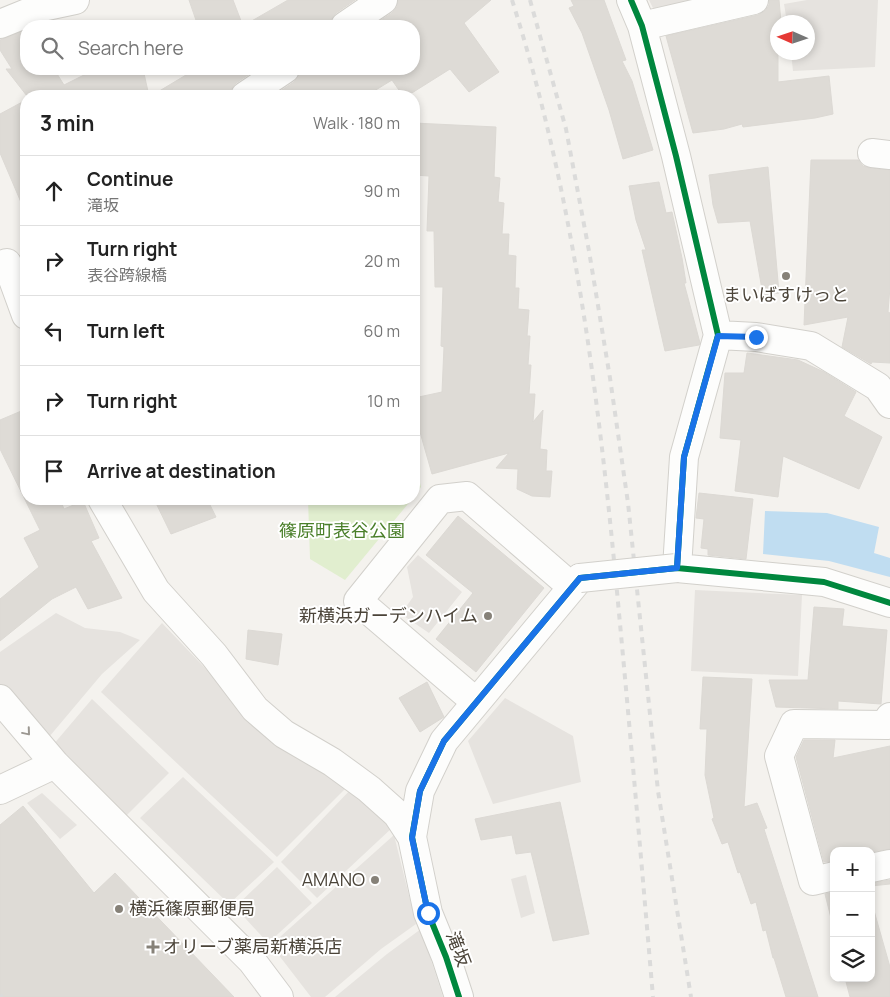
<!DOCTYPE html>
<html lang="en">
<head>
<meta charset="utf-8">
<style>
  body { margin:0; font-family:Manrope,"Noto Sans JP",sans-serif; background:#f2f2f2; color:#222 }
  .controls { position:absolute; right:15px; bottom:15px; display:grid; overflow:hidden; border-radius:10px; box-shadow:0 2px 8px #0003 }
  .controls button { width:45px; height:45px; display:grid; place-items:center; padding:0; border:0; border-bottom:1px solid #e0e0e0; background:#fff; color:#222; font:25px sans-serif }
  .compass { position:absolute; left:770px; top:15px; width:45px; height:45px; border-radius:50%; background:#fff; box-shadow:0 2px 8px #0003; rotate:273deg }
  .stop { position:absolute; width:15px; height:15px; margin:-11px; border:4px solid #1a73e8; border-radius:50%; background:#fff }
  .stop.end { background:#1a73e8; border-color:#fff; box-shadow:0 1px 5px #0008 }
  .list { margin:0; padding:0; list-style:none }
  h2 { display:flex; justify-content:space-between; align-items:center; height:65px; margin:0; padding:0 20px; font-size:21px }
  h2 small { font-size:16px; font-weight:400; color:#767676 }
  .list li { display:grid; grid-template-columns:32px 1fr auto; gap:15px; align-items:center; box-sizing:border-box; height:70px; padding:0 20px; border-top:1px solid #e0e0e0 }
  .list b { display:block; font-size:19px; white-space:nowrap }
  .list p { margin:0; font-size:16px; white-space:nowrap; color:#767676 }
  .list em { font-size:16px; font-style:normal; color:#767676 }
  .icon { flex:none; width:28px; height:28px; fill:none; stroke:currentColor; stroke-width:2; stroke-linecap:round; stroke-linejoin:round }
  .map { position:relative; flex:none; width:890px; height:997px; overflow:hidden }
  .search { position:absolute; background:#fff; box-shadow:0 2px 8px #0003; left:20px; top:20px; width:400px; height:55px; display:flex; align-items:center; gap:12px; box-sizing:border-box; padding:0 18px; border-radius:20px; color:#767676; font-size:19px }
  .panel { position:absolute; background:#fff; box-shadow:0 2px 8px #0003; left:20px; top:90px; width:400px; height:415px; border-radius:20px }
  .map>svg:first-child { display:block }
</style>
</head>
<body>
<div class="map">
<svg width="890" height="997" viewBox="0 0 890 997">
  <rect width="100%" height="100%" fill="#f4f2ee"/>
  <path fill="#e1eecf" d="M414,458L421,487L414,496Z
    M308,499H412L345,580L310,559Z"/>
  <path fill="#e6e3df" d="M649,0H694L656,14Z
    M807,0H878L875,67L793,71L791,53L808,52V22H787L784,4Z
    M418,555L462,592L429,633L401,614L413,597L407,567Z
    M695,590L802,595L798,676L691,671Z
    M56,613L85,628L120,632L140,640L102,674L49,737L0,686V652Z
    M162,623L249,714L349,785L277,857L101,692Z
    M505,698L573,736L581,782L493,804L468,741Z
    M92,699L169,773L123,819L53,745Z
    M183,777L274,862L229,904L140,818Z
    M354,786L393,827L317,898L281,862Z
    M42,793L77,825L60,839L27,803Z
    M394,835L416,924L381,949L325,997H311L271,945Z
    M277,867L312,903L268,943L235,907Z
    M526,875L535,913L521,918L511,879Z
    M421,929L443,997H335L387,954Z"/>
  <path fill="#c0ddf1" d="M765,511L827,513L879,527L874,553L890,558V577L829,561L763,554Z"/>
  <path fill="#dedbd6" stroke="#dcd9d4" d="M189,0H233L243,26L288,0H355L336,13L331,19L330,26H198Z
    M398,0H491L464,23L499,72L469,92L450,69L407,96H403L392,80L366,96H273L294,82L300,72L305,69H414V26H372L392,13L397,7Z
    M571,0H604L626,60L622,61L632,81L653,150L623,159L609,110L582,33L569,8L574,6Z
    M769,0H779L781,22H778V82L829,76L833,114L815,118L743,127L742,124L724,129L693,133L666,36L758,15L765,11L769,5Z
    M26,30V69H54L64,85L96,69H143L149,96H27L6,69H12L0,50V40Z
    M196,69H257L236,83L231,89L230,96H151Z
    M26,100V214L0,153V114Z
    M414,123L496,127L494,177L500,178L498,202L504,203L502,234H509L508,255L516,256L515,288H519L518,309L529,310L527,336H530L528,365H531L529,394H535L533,422L543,410L540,449L547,450L546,471H552L550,497L532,496L517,489L518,469L496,468L509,453L432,474L414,411V398L442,392L444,347L441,346L443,287H435L434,231H427L429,176L414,175Z
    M811,160H858L863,166L870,168L890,170V287L888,312L890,313V363L872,362L871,364L842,347L848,317L804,325Z
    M768,167L779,293L763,295L750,221L718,223L713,205L709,175Z
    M659,182L666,213L672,212L682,258L686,283H684L700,343L699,345L665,351L642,250H646L636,220L629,186Z
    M747,353L798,360L824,372L856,392L844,416L882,437L859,489L783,456L778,497L735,491L741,440L720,438L725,373H744Z
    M26,409V499H60L64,509L83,501L99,538L91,541L122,598L88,609L76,587L52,599L0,641V599L39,567L24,538L40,530L0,449V420Z
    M699,493L753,499L746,559L708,555V549L701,548L704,519L696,518Z
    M154,499H207L216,517L171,534Z
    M458,516L544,588L476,672L436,639L473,593L426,555Z
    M814,607L844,609L842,626L887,630L881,704L838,701V709L776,707L769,680H808Z
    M248,630L282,634L278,665L246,659Z
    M703,677L752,679L744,807L757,803L767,828L764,829L818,997H786L774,958H773L766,930L763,931L756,902L751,904L740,872L738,873L728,842L722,844L712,819L714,818L705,775L707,729H700Z
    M427,682L444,717L420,732L399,698Z
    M804,740H835L833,758L890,746V849L871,852L834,851V861L824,862L796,757Z
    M560,802L589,934L553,941L531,852L516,854L512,835L481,840L475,819Z
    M23,806L94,893L115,873L234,997H0V825Z
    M890,880V884L871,886V883Z
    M834,892V930L825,894Z
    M871,900L890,967V997H850L845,978H871Z"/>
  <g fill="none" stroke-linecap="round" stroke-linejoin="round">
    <g stroke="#d2d0cb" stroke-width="30">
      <path id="street" d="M631,0L642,26L676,156L718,335L684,457L677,568L824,582L890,603
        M0,24L42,7L75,0
        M345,26L383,0
        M642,26L754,0
        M245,96L285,69
        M872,153L890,155
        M0,265L7,263L26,315
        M718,335L756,337L811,346L878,387L890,404
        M102,499L156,591L214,655L255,709L284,734L332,762L369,789L397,814L412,837
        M0,699L55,764L252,961L279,997
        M476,702L358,601L440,499L467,496L572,587
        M0,790L55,764
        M871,868L890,864
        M834,876L813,881L779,756L794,724L887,725L890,717
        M459,997L446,957L428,913L412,837L420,791L444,741L580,578"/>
    </g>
    <use href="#street" stroke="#fdfdfc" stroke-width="28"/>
    <path stroke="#dbdbda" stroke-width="4" stroke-dasharray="6 6" stroke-linecap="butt" d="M512,0C575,198 600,407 619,613C631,741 642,869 653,997
      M530,0L566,129L589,251L610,378L628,503L658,791L691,997
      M0,995L2,997"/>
    <g stroke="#d2d0cb" stroke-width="30" stroke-linecap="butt">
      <path id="street-bridge" d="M580,578L677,568"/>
    </g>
    <use href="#street-bridge" stroke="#fdfdfc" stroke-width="28"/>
    <g stroke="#fff" stroke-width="9">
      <path id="cycleway" d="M631,0L642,26L676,156L718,335L684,457L677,568
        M459,997L446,957L428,913L412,837L420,791L444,741L580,578L677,568L824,582L890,603"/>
    </g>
    <use href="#cycleway" stroke="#00873e" stroke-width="6"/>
  </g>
  <defs><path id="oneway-chevron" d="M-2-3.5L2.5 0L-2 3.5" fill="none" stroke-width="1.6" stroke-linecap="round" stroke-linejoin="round" transform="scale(1.25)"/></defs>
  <use stroke="#9b9791" href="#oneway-chevron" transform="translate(27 732) rotate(50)"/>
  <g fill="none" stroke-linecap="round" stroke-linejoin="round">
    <path stroke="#1a73e8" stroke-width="6" d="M428,913L412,838L420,791L444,741L580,578L677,568L684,457L718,336L756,337"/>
  </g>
  <g fill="#868178" stroke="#fff" stroke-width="2">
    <circle cx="786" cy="276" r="5"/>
    <circle cx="488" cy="616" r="5"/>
    <circle cx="375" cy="880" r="5"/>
    <circle cx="119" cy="909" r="5"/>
    <path d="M150.5 939.5h5v5h5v5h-5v5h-5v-5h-5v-5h5z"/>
  </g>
  <g text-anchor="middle" stroke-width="4" stroke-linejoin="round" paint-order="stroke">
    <g font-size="18" fill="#4b4439" stroke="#fff" text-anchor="end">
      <text x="786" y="301" text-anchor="middle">まいばすけっと</text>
      <text x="478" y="622">新横浜ガーデンハイム</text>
      <text x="365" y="886">AMANO</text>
      <text x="129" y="915" text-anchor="start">横浜篠原郵便局</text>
      <text x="163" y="953" text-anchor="start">オリーブ薬局新横浜店</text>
    </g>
    <g font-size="18" fill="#4a7f2a" stroke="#fff">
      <text x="342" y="537">篠原町表谷公園</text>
    </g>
    <g font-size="18" fill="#4b4439" stroke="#fff">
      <text transform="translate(458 949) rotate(69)" y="6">滝坂</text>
    </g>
  </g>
</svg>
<div class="controls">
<button>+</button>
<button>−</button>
<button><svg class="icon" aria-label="layers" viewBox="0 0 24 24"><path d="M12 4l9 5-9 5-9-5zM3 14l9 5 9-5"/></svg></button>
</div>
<svg class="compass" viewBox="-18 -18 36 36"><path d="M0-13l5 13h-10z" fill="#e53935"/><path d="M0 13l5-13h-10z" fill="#767676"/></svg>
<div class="stop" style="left:428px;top:913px"></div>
<div class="stop end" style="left:756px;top:337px"></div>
<div class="search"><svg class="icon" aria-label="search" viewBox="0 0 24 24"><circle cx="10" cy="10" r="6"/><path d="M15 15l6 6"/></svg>Search here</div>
<section class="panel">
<h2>3 min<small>Walk · 180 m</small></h2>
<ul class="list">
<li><svg class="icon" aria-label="ahead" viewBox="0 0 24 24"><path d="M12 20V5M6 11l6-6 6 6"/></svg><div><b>Continue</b><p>滝坂</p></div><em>90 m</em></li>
<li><svg class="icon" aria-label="right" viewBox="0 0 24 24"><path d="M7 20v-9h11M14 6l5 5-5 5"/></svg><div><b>Turn right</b><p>表谷跨線橋</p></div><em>20 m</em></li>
<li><svg class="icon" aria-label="left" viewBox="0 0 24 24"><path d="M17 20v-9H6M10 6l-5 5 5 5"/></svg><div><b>Turn left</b></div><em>60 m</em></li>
<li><svg class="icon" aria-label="right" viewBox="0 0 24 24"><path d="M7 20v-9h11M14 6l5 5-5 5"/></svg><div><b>Turn right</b></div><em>10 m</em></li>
<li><svg class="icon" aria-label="arrive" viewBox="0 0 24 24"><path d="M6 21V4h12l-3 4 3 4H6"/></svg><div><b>Arrive at destination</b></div></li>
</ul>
</section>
</div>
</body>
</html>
